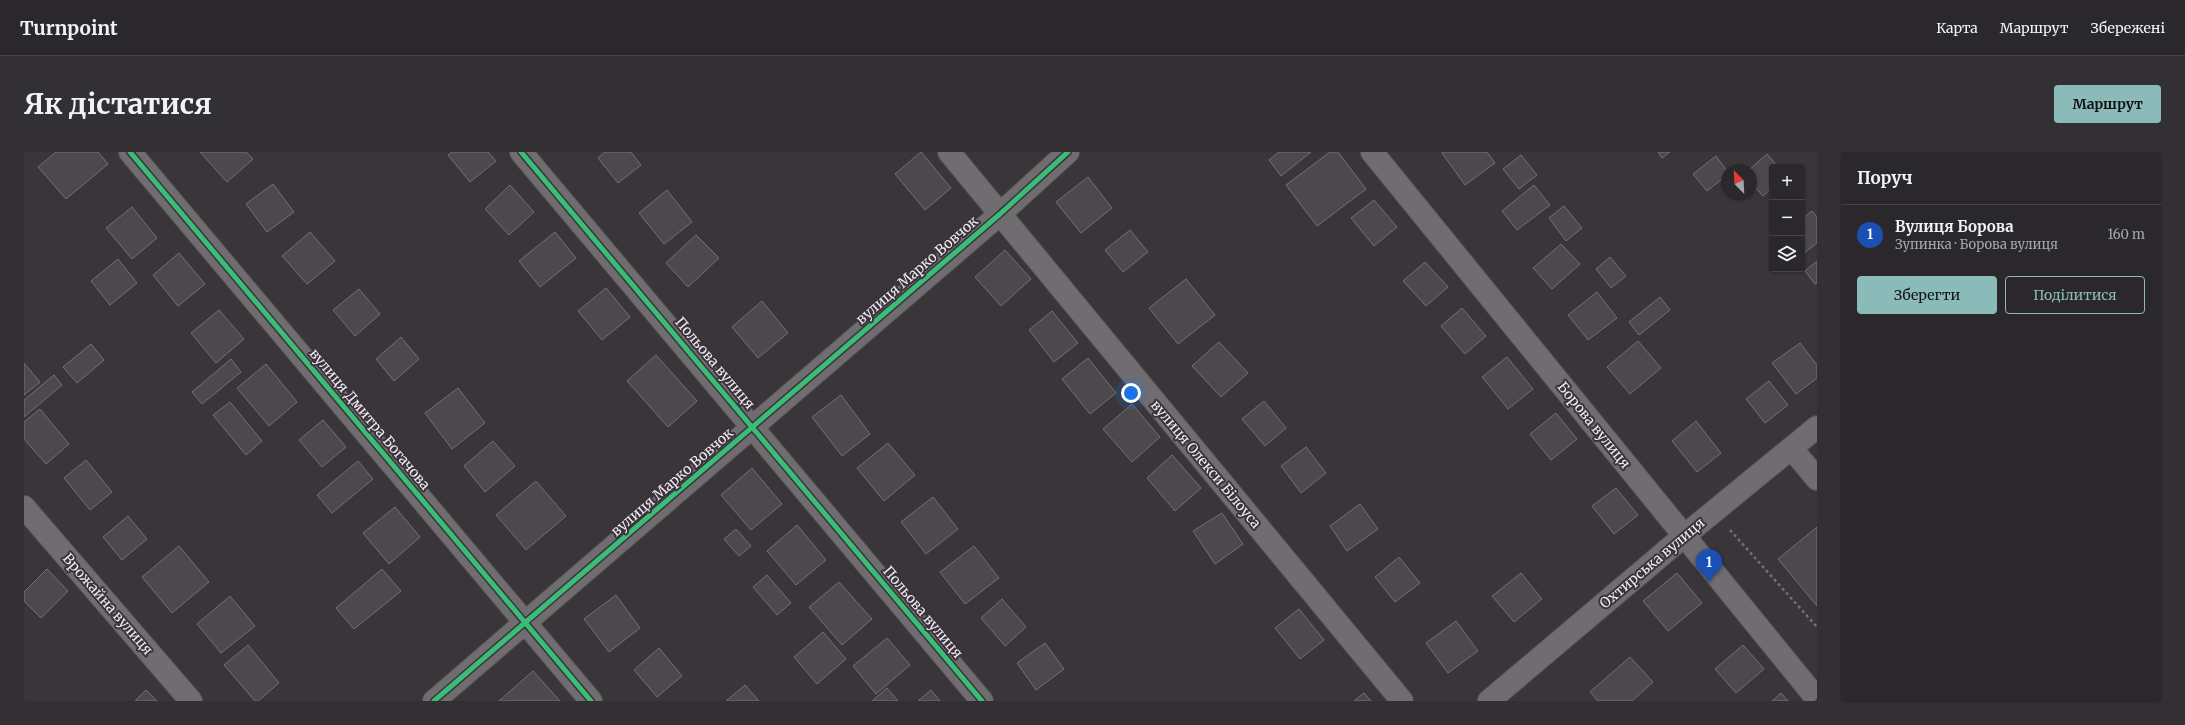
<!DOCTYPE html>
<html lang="uk">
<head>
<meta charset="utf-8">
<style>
  body { margin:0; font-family:Merriweather,serif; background:#333033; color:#f1f3f6 }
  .controls { position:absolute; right:12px; top:12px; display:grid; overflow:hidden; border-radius:4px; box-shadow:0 1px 3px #0004 }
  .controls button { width:36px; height:36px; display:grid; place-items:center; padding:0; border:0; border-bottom:1px solid #474447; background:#2b282b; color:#f1f3f6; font:20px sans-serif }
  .compass { position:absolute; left:1697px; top:12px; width:36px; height:36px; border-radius:50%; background:#2b282b; box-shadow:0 1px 3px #0004; rotate:336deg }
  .you { position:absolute; left:1107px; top:241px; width:14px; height:14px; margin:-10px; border:3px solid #fff; border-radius:50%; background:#1a73e8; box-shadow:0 0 0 6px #1a73e833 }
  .badge { display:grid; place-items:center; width:26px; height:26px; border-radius:50%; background:#8bbbb9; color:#fff; font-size:13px; font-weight:700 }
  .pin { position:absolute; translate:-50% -33px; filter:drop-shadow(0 1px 2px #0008) }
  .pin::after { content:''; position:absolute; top:21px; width:14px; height:12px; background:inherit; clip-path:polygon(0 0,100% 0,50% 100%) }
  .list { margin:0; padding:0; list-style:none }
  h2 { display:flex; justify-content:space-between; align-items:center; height:52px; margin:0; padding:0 16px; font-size:17px }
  h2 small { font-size:13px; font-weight:400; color:#a6a6a9 }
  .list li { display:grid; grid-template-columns:26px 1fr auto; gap:12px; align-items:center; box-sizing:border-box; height:60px; padding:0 16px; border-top:1px solid #474447 }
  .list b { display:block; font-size:15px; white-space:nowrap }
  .list p { margin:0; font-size:13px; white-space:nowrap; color:#a6a6a9 }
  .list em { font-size:13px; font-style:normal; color:#a6a6a9 }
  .actions { display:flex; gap:8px; padding:12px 16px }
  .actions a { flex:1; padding:9px 0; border:1px solid #8bbbb9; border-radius:4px; text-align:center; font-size:14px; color:#8bbbb9 }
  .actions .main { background:#8bbbb9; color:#111 }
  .icon { flex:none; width:22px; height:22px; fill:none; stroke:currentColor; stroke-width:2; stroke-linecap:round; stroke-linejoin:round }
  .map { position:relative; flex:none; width:1793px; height:549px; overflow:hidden; border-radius:4px }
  header { display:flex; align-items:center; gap:24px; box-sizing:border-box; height:56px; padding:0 20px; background:#2b282b; border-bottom:1px solid #474447 }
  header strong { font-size:19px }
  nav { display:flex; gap:22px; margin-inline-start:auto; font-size:14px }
  .intro { display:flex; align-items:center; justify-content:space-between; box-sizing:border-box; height:96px; padding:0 24px }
  h1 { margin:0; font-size:28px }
  .button { padding:10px 18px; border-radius:4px; background:#8bbbb9; color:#111; font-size:14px; font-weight:700 }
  main { display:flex; gap:24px; padding:0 24px }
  aside { flex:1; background:#2b282b; border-radius:4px; box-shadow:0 1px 3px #0004 }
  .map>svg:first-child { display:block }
</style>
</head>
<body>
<header>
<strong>Turnpoint</strong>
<nav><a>Карта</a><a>Маршрут</a><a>Збережені</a></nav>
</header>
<div class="intro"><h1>Як дістатися</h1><a class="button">Маршрут</a></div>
<main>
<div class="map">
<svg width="1793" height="549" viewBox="0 0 1793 549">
  <rect width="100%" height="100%" fill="#393539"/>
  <path fill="#4c494c" stroke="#747074" d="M32,0H74L84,12L42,47L14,15Z
    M176,0H222L229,7L203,30Z
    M428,0H464L472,9L446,30L424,3Z
    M581,0H607L617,13L594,31L574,6Z
    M897,0L927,36L901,58L871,22Z
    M1255,0H1287L1257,24L1245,8Z
    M1306,0H1314L1342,37L1293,74L1262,33Z
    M1419,0H1463L1471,11L1441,33L1418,1Z
    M1634,0H1646L1638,6Z
    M1743,2L1754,15H1748V36L1739,44L1727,31V18H1725Z
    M1497,3L1513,23L1495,37L1479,17Z
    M1692,4L1703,19V23L1683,39L1669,22Z
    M1064,25L1088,56L1057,81L1032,50Z
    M249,32L270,60L243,80L222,52Z
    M486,33L510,60L485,83L461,57Z
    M1510,33L1526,53L1493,78L1478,59Z
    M643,38L668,70L640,92L615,61Z
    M1350,48L1373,75L1350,94L1327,66Z
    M1540,54L1558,76L1542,89L1525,66Z
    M108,55L133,86L108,107L82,76Z
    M1788,59L1793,65V91L1779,102L1778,67Z
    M1106,78L1124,100L1099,120L1081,98Z
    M286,80L311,109L283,132L258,104Z
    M531,80L552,106L516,135L495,109Z
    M672,83L695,106L664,135L642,111Z
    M1537,92L1556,112L1528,137L1509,116Z
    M981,98L1007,127L977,154L951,125Z
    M155,101L181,132L154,154L129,123Z
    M1586,105L1602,124L1587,136L1572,117Z
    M94,107L113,131L86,153L67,129Z
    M1793,109V131L1791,132L1781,119Z
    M1401,110L1424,135L1402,154L1379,129Z
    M1162,127L1191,163L1154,192L1125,156Z
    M582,136L606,165L578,188L554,159Z
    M335,137L356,162L331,184L309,158Z
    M1573,140L1593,166L1564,188L1544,163Z
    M1636,145L1646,158L1615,183L1605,170Z
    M738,149L764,181L734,206L708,175Z
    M1438,156L1462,184L1441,202L1417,174Z
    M195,158L220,187L192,211L167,181Z
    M1028,159L1054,191L1030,210L1005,178Z
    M377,185L395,207L370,229L352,207Z
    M1614,189L1637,216L1606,242L1583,215Z
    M1195,190L1224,221L1197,245L1168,214Z
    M1776,191L1793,213V226L1772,242L1748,211Z
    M67,192L80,208L53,231L39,215Z
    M632,203L673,249L644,275L603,229Z
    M1483,205L1509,237L1484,257L1458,225Z
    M1064,206L1092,241L1066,262L1038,227Z
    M207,207L217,220L178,252L168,240Z
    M0,211L16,230L0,243Z
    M242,212L273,250L245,274L213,236Z
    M30,223L38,233L0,265V248Z
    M1745,229L1764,253L1741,271L1722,247Z
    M434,236L461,271L428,297L401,261Z
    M817,243L846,282L818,304L788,265Z
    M1240,249L1262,276L1241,294L1218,267Z
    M206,250L238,289L222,303L189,263Z
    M1108,252L1136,285L1108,310L1079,277Z
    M16,257L45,292L22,312L0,287V270Z
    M1532,261L1553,287L1527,308L1506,282Z
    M299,268L322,295L298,315L275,288Z
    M1672,269L1697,301L1673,320L1648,289Z
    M469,289L491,314L461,340L440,314Z
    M864,291L891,323L860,349L833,316Z
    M1282,295L1302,321L1277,341L1257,314Z
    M1148,303L1177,336L1151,359L1123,326Z
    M62,308L88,340L66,358L40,326Z
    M334,309L349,327L308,361L293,343Z
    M728,316L758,352L727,378L697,343Z
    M512,329L542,364L502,398L472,363Z
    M1592,336L1614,363L1590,382L1568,354Z
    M909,345L934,377L902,402L877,370Z
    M1336,352L1354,377L1323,399L1306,374Z
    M371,355L396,385L365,412L339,381Z
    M1198,361L1219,392L1191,412L1169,379Z
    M104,364L123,387L98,408L79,385Z
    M773,373L802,408L772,433L743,399Z
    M1793,375V454L1754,407Z
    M712,377L727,394L715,404L700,387Z
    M155,394L185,430L148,461L118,425Z
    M950,394L975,426L941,452L916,420Z
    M1375,405L1396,431L1371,450L1351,425Z
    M23,417L44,439L17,466L0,449V440Z
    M358,417L377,439L330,477L312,456Z
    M1497,421L1518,447L1490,470L1468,444Z
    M1653,421L1678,451L1644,479L1619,449Z
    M743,423L767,451L753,463L729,435Z
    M815,430L848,467L818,493L785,455Z
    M592,443L616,476L585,500L560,467Z
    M206,444L231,474L197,501L173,472Z
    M978,447L1002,475L981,494L957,466Z
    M1275,457L1300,488L1276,507L1251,476Z
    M1432,469L1454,499L1424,521L1402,491Z
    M799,480L822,507L793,532L770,505Z
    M863,486L886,513L852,542L829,514Z
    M1021,491L1040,517L1012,538L993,511Z
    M224,493L255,531L234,549H231L200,513Z
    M1719,493L1740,517L1712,541L1691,517Z
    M635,496L658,524L633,545L610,518Z
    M1606,505L1629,530L1608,549H1574L1566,540Z
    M509,519L536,549H475Z
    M721,533L735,549H702Z
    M863,536L874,549H848Z
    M122,538L133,549H111Z
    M907,538L916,549H894Z
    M1340,541L1347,549H1330Z
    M1757,541L1764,549H1748Z"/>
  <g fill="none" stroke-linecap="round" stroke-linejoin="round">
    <g stroke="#575357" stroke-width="24">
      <path id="minor" d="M106,0L567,549
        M497,0L958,549
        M925,0L1378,549
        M1768,297L1793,327
        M0,355L167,549
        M410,549L976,62L1044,0
        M1465,549L1660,384"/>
    </g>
    <g stroke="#575357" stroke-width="24">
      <path id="tertiary" d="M1348,0L1793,547
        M1660,384L1793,275"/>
    </g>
    <path stroke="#737073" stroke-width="2.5" stroke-dasharray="3 3" stroke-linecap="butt" d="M1706,378L1793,475"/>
    <use href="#minor" stroke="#706d70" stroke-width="22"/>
    <use href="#tertiary" stroke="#706d70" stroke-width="22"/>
    <g stroke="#3b333b" stroke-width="8">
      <path id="cycleway" d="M106,0L567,549
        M497,0L958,549
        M410,549L976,62L1044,0"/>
    </g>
    <use href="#cycleway" stroke="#3abd76" stroke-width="5"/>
  </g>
  <g text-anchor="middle" stroke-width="4" stroke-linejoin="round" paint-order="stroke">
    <g font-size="14" fill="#f1ecf1" stroke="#3b333b">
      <text transform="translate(893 118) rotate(-41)" y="5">вулиця Марко Вовчок</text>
      <text transform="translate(691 211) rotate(50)" y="5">Польова вулиця</text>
      <text transform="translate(346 267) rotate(50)" y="5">вулиця Дмитра Богачова</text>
      <text transform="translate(1570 273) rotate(51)" y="5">Борова вулиця</text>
      <text transform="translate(1182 312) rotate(50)" y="5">вулиця Олекси Білоуса</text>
      <text transform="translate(648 330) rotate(-41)" y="5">вулиця Марко Вовчок</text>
      <text transform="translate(1628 411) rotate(-40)" y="5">Охтирська вулиця</text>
      <text transform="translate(84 452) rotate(49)" y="5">Врожайна вулиця</text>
      <text transform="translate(899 460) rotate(50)" y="5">Польова вулиця</text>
    </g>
  </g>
</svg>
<div class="controls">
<button>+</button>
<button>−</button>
<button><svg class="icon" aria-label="layers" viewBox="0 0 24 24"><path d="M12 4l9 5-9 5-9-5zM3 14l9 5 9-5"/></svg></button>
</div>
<svg class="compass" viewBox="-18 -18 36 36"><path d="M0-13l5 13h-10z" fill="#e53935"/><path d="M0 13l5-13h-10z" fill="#a6a6a9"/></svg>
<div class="you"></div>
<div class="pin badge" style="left:1685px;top:430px;background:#1a4fb4">1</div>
</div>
<aside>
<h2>Поруч<small></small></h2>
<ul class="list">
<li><span class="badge" style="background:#1a4fb4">1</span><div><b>Вулиця Борова</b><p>Зупинка · Борова вулиця</p></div><em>160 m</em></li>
</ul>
<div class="actions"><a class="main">Зберегти</a><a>Поділитися</a></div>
</aside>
</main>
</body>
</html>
